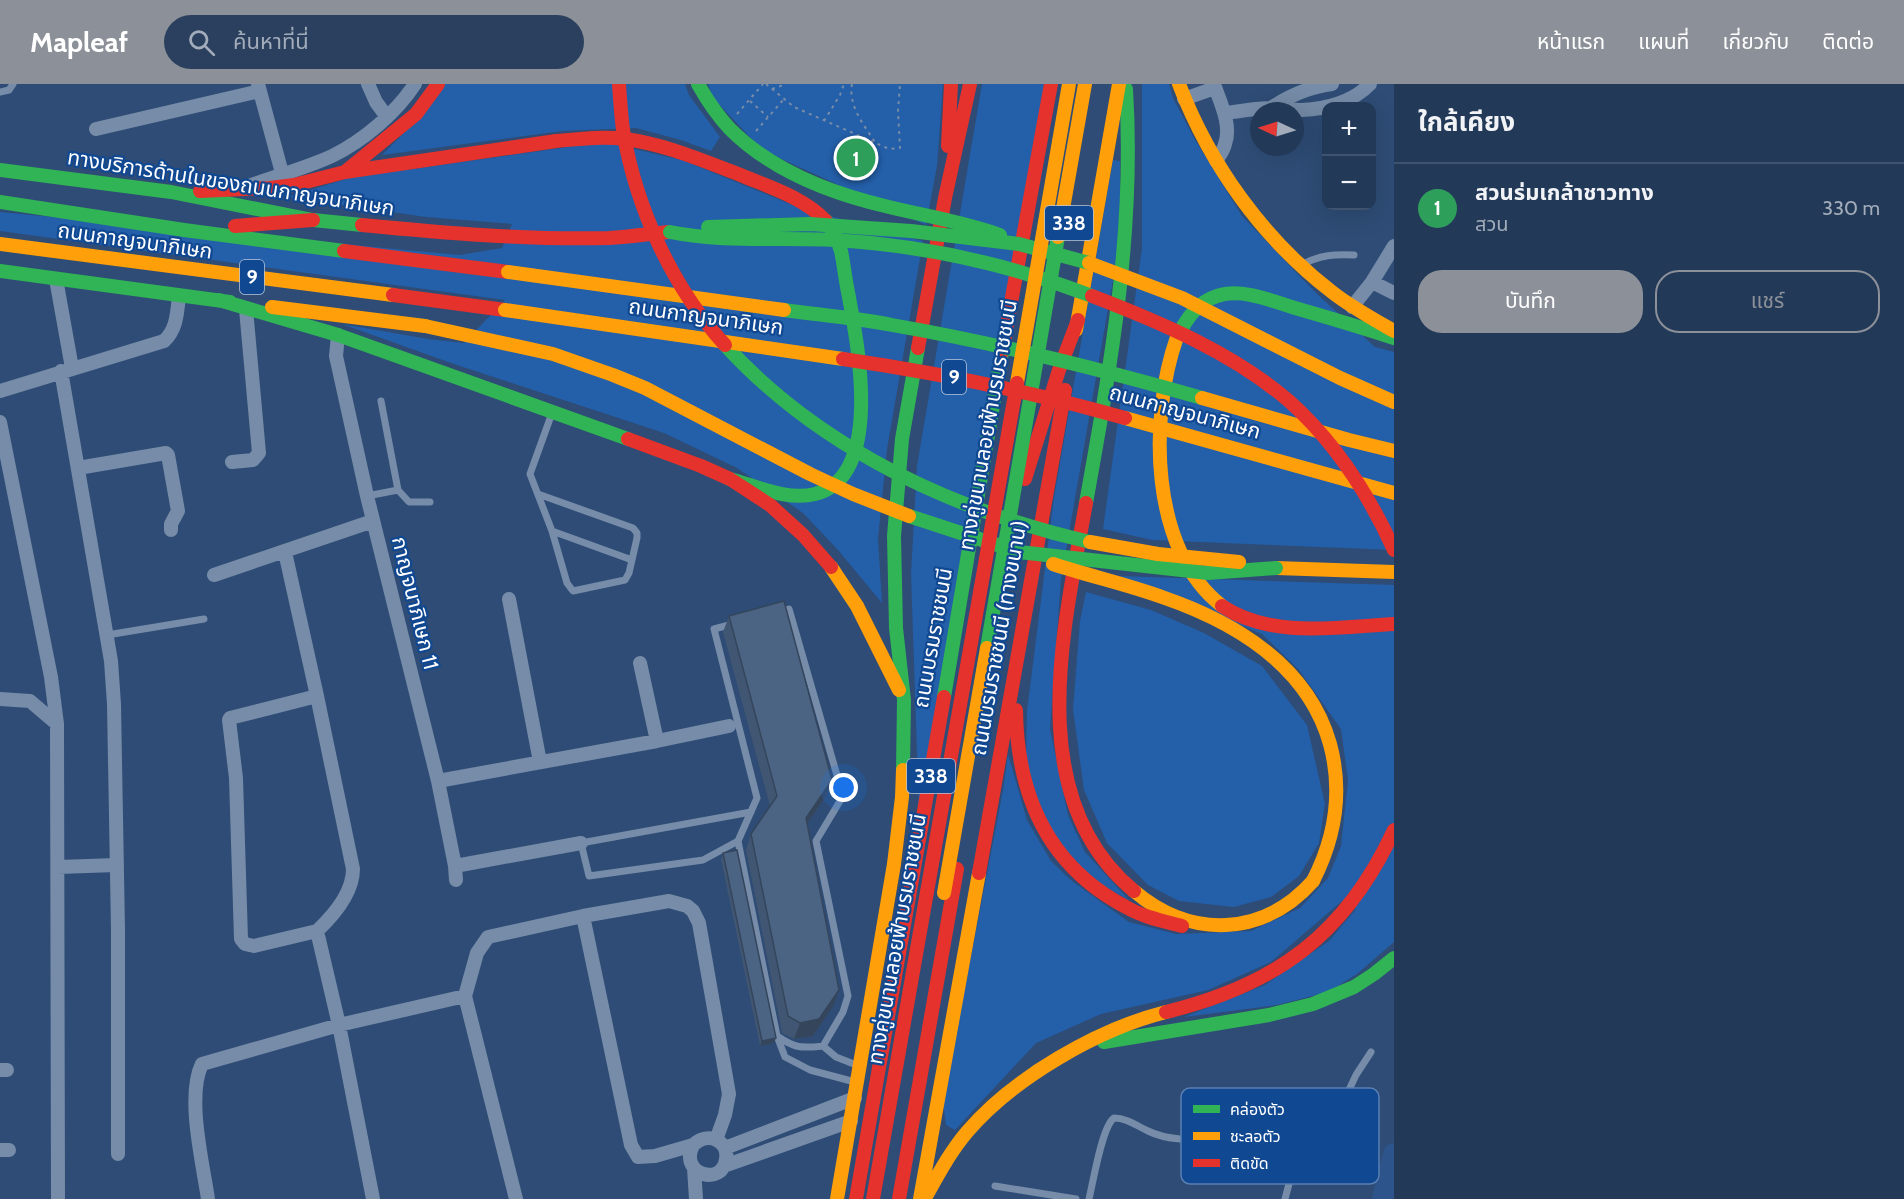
<!DOCTYPE html>
<html lang="th">
<head>
<meta charset="utf-8">
<style>
  body { margin:0; font-family:Cabin,"Noto Sans Thai",sans-serif; background:#2a405e; color:#f1f3f6 }
  .controls { position:absolute; right:18px; top:18px; display:grid; overflow:hidden; border-radius:12px; box-shadow:0 6px 24px #0002 }
  .controls button { width:54px; height:54px; display:grid; place-items:center; padding:0; border:0; border-bottom:2px solid #3f536e; background:#223958; color:#f1f3f6; font:30px sans-serif }
  .compass { position:absolute; left:1250px; top:18px; width:54px; height:54px; border-radius:50%; background:#223958; box-shadow:0 6px 24px #0002; rotate:274deg }
  .you { position:absolute; left:844px; top:704px; width:21px; height:21px; margin:-15px; border:4px solid #fff; border-radius:50%; background:#1a73e8; box-shadow:0 0 0 9px #1a73e833 }
  .badge { display:grid; place-items:center; width:39px; height:39px; border-radius:50%; background:#8c9099; color:#fff; font-size:20px; font-weight:700 }
  .pin { position:absolute; translate:-50% -50%; border:3px solid #fff; box-shadow:0 2px 6px #0006 }
  .list { margin:0; padding:0; list-style:none }
  h2 { display:flex; justify-content:space-between; align-items:center; height:78px; margin:0; padding:0 24px; font-size:26px }
  h2 small { font-size:20px; font-weight:400; color:#a2acba }
  .list li { display:grid; grid-template-columns:39px 1fr auto; gap:18px; align-items:center; box-sizing:border-box; height:90px; padding:0 24px; border-top:2px solid #3f536e }
  .list b { display:block; font-size:22px; white-space:nowrap }
  .list p { margin:0; font-size:20px; white-space:nowrap; color:#a2acba }
  .list em { font-size:20px; font-style:normal; color:#a2acba }
  .actions { display:flex; gap:12px; padding:18px 24px }
  .actions a { flex:1; padding:14px 0; border:2px solid #8c9099; border-radius:24px; text-align:center; font-size:21px; color:#8c9099 }
  .actions .main { background:#8c9099; color:#fff }
  .icon { flex:none; width:33px; height:33px; fill:none; stroke:currentColor; stroke-width:2; stroke-linecap:round; stroke-linejoin:round }
  .map { position:relative; flex:none; width:1394px; height:1115px; overflow:hidden }
  header { display:flex; align-items:center; gap:36px; box-sizing:border-box; height:84px; padding:0 30px; background:#8c9099; color:#fff }
  header strong { font-size:28px }
  nav { display:flex; gap:33px; margin-inline-start:auto; font-size:21px }
  .search { width:420px; height:54px; background:#2a405e; display:flex; align-items:center; gap:15px; box-sizing:border-box; padding:0 21px; border-radius:33px; color:#a2acba; font-size:22px }
  main { display:flex }
  aside { flex:1; background:#223958 }
  .map>svg:first-child { display:block }
</style>
</head>
<body>
<header>
<strong>Mapleaf</strong>
<div class="search"><svg class="icon" aria-label="search" viewBox="0 0 24 24"><circle cx="10" cy="10" r="6"/><path d="M15 15l6 6"/></svg>ค้นหาที่นี่</div>
<nav><a>หน้าแรก</a><a>แผนที่</a><a>เกี่ยวกับ</a><a>ติดต่อ</a></nav>
</header>
<main>
<div class="map">
<svg width="1394" height="1115" viewBox="0 0 1394 1115">
  <rect width="100%" height="100%" fill="#2e4c75"/>
  <path fill="#245fa9" d="M440,0H685L689,11L720,53L711,67L681,56L636,44L562,47L382,71L407,46Z
    M708,0H943L937,82L926,141L762,66L713,14Z
    M982,0H1047L919,727L911,490L917,382Z
    M1142,0H1169L1173,14L1194,54L1242,132L1317,210L1375,263L1394,268V466L1152,456L1103,445L1142,164Z
    M604,58L682,76L800,124L923,157L887,365L878,455L882,519L838,466L803,429L737,384L664,349L448,278L342,240L428,255L464,259L505,216L0,147V128L460,171L502,164L512,140L426,133L288,113L349,94Z
    M1113,76L1120,77V156L1061,495L1050,645L1068,731L1085,768L1130,817L1094,796L1065,768L1041,732L1026,677L1027,627L1054,413Z
    M1119,492L1394,501V858L1357,890L1328,908L1277,921L1184,933L1265,901L1329,857L1356,825L1342,817L1271,878L1208,906L1101,930L1036,959L955,1046L946,1041L943,1018L1003,706L1008,670L1027,736L1051,777L1072,797L1129,838L1176,850L1251,847L1300,824L1328,794L1341,762L1348,696L1341,645L1299,586L1262,550Z
    M1086,508L1151,526L1204,549L1262,582L1307,641L1325,720L1319,759L1299,792L1271,813L1234,823L1179,817L1148,801L1107,759L1084,706L1073,625L1080,537Z"/>
  <g fill="none" stroke-linecap="round" stroke-linejoin="round">
    <path stroke="#2d558b" stroke-width="22" d="M1383,1115L1394,1070"/>
    <path stroke="#768ca8" stroke-width="2" stroke-dasharray="3 4.5" stroke-linecap="butt" d="M766,0L794,23L887,64L896,65L900,64L898,27L900,0
      M852,0C848,22 864,41 875,58
      M772,5L786,0
      M750,17L768,33
      M737,30L763,0
      M824,37L840,11L844,0
      M756,47L784,15"/>
    <path stroke="#768ca8" stroke-width="7" d="M0,8L9,6L13,0
      M1303,180C1320,171 1335,170 1354,171
      M381,317L398,406
      M538,410L633,444L637,449V454L629,489L625,496L573,507L567,499L552,447L530,390L552,329
      M367,412L398,406L409,418H430
      M552,447L632,476
      M779,528L789,525L843,712L816,757L848,912L843,928L823,962
      M733,540L714,545L757,714L738,757L777,952L785,973L810,986L855,998
      M107,551L204,535
      M738,757L703,776L589,792L581,759L751,728
      M777,952C796,965 802,964 823,962L836,973L859,982
      M995,1102L1076,1115
      M1089,1115C1093,1099 1102,1042 1114,1034C1127,1034 1137,1042 1148,1047C1158,1052 1169,1054 1180,1055C1200,1057 1198,1034 1224,1034C1237,1034 1246,1045 1258,1048C1274,1052 1292,1054 1309,1058
      M1285,1115L1290,1096L1309,1058L1339,1027L1356,991L1371,968"/>
    <path stroke="#768ca8" stroke-width="14" d="M258,0L282,89
      M368,0L376,18L387,33
      M1214,0C1220,18 1232,41 1225,60C1224,66 1219,72 1216,77
      M1184,15L1215,4
      M1271,24C1290,11 1309,3 1332,0
      M1224,29C1239,28 1254,24 1270,24C1280,23 1291,26 1302,26C1326,25 1353,18 1370,0
      M96,45L260,7
      M249,102C276,92 306,84 332,72C363,57 396,29 415,0
      M56,195L72,284
      M1372,198L1394,209
      M1352,223L1372,198L1394,162
      M338,251L336,272L367,412L438,697L455,782L456,796
      M61,287L111,577L114,620L118,846V1070
      M0,307L164,257C177,245 177,229 179,212
      M0,338L51,593L57,640L58,1115
      M232,378L253,376L259,369L246,225
      M78,384L166,369L168,371L178,427L171,440V446
      M285,468L317,612L353,785C353,809 334,831 317,847L339,941L373,1115
      M214,491L373,437
      M509,515L540,678
      M640,579L657,657
      M0,615L30,617L57,640
      M438,697L657,657L729,642
      M455,782L581,759
      M58,783L117,781
      M583,832L631,1061L638,1073L655,1072L693,1061C702,1053 714,1051 723,1061C726,1065 727,1070 726,1075C723,1103 678,1091 693,1061
      M317,847L254,862L245,860L241,855L236,694L229,636L230,634L317,612
      M0,986H7
      M725,1064L855,1014
      M0,1066H9
      M724,1082L851,1037
      M694,1084L696,1115
      M208,1115C203,1080 186,1012 202,980L339,941L465,912
      M516,1115L465,912L477,869L488,853L583,832L669,817L687,822L693,827L699,839L729,1010L725,1031L716,1056"/>
    <path stroke="#30b455" stroke-width="14" d="M0,86L171,108L313,136L362,141
      M0,118L184,146L344,167
      M0,187L230,218
      M219,216L338,251L628,355
      M1177,253C1186,236 1197,218 1217,212C1244,203 1276,219 1302,226C1333,235 1363,244 1394,254
      M730,395C756,402 788,417 815,410C885,392 857,257 848,208C845,194 844,181 841,167L836,153L826,137
      M1086,419C1111,280 1135,147 1126,5
      M944,613L1002,268
      M903,686L904,616L896,544L894,452L902,355L918,264
      M1104,958L1269,931L1313,920L1354,903L1374,890L1394,874"/>
    <path stroke="#ff9f0a" stroke-width="14" d="M1179,0C1210,81 1263,155 1332,208C1351,223 1373,235 1394,247
      M0,160L393,211
      M272,223L425,242
      M1076,246L1119,0
      M1177,253C1149,332 1149,466 1222,522
      M831,483L857,522L899,606
      M1276,484L1394,488
      M1134,807C1191,855 1263,853 1313,797
      M925,1114C938,1091 950,1068 967,1048C1013,994 1098,945 1166,928
      M837,1115L894,780L902,713L903,686
      M920,1115L979,789"/>
    <path stroke="#e5322d" stroke-width="14" d="M948,62L951,0
      M345,88L556,57C579,55 602,52 625,55C664,60 701,76 738,90C769,103 803,113 826,137
      M200,107L270,104L294,101L345,88L416,30L438,0
      M362,141C444,149 527,156 609,154C629,153 648,150 668,148
      M235,142L313,136
      M344,167L508,188
      M393,211L505,226
      M918,264L945,114L970,0
      M1002,268L1051,0
      M628,355L701,382L730,395L770,421L803,451L831,483
      M1025,395L1059,286L1078,236
      M1086,419C1064,543 1021,714 1134,807
      M1222,522C1271,555 1338,543 1394,540
      M1016,626C1017,711 1048,782 1126,823C1143,833 1163,837 1182,842
      M979,789L1065,306
      M1166,928C1277,901 1346,850 1394,746
      M856,1115L944,613
      M873,1115L927,808
      M899,1115L957,785"/>
    <path stroke="#30b455" stroke-width="14" d="M698,0C707,16 717,31 730,45C772,87 832,110 889,123C926,132 964,138 1000,151
      M708,143L810,140L911,147L1019,160L1089,179
      M670,148C724,159 780,153 834,156C921,161 1011,181 1092,212
      M784,226C820,231 856,234 892,241C996,259 1100,285 1202,314
      M725,261C820,365 954,427 1090,458
      M909,432L1019,468L1208,489L1276,484
      M987,564L1058,153"/>
    <path stroke="#ff9f0a" stroke-width="14" d="M1058,153L1085,0
      M1089,179L1182,214L1340,294L1394,318
      M508,188L784,226
      M505,226L843,275
      M425,242L553,270L613,291L645,304L810,390L853,410L909,432
      M1017,299L1069,0
      M1202,314L1349,356L1394,367
      M1125,334L1394,409
      M1090,458L1158,470L1239,478
      M1053,480C1089,492 1126,500 1162,513C1235,538 1308,582 1330,660C1343,708 1335,754 1313,797
      M944,809L987,564"/>
    <path stroke="#e5322d" stroke-width="14" d="M619,0C620,15 621,31 623,46C636,124 672,203 725,261
      M1092,212C1160,238 1233,269 1289,317C1335,358 1369,411 1394,466
      M843,275C939,289 1032,308 1125,334
      M927,808L1017,299"/>
  </g>
  <path fill="#415672" d="M729,532L832,696L826,712L807,740L833,922L813,952L794,955L782,949L746,766L751,750L770,722L723,548Z
    M723,769L774,959L760,962L721,775Z"/>
  <path fill="#35465c" d="M832,696L826,712L800,750L806,734Z
    M839,906L833,922L813,952L794,955L800,939Z
    M776,954L774,959L760,962L762,957Z"/>
  <path fill="#4c6484" stroke="#35465c" stroke-width="1.5" d="M784,517L832,696L806,734L839,906L819,935L800,939L788,932L751,750L777,712L729,532Z
    M737,766L776,954L762,957L723,769Z"/>
  <g text-anchor="middle" stroke-width="4.5" stroke-linejoin="round" paint-order="stroke">
    <g fill="#114892" stroke="#b8c8de" stroke-width="1.5">
      <rect x="1045" y="122" width="48" height="34" rx="4.5"/>
      <rect x="240" y="176" width="24" height="34" rx="4.5"/>
      <rect x="942" y="276" width="24" height="34" rx="4.5"/>
      <rect x="907" y="675" width="48" height="34" rx="4.5"/>
    </g>
    <g font-size="20" font-weight="bold" fill="#fff">
      <text x="1069" y="146">338</text>
      <text x="252" y="200">9</text>
      <text x="954" y="300">9</text>
      <text x="931" y="699">338</text>
    </g>
    <g font-size="21" fill="#fff" stroke="#114892">
      <text transform="translate(231 99) rotate(9)" y="7">ทางบริการด้านในของถนนกาญจนาภิเษก</text>
      <text transform="translate(135 157) rotate(8)" y="7">ถนนกาญจนาภิเษก</text>
      <text transform="translate(706 233) rotate(8)" y="7">ถนนกาญจนาภิเษก</text>
      <text transform="translate(1185 328) rotate(15)" y="7">ถนนกาญจนาภิเษก</text>
      <text transform="translate(988 341) rotate(-80)" y="7">ทางคู่ขนานลอยฟ้าบรมราชชนนี</text>
      <text transform="translate(415 519) rotate(76)" y="7">กาญจนาภิเษก 11</text>
      <text transform="translate(933 554) rotate(-80)" y="7">ถนนบรมราชชนนี</text>
      <text transform="translate(999 554) rotate(-80)" y="7">ถนนบรมราชชนนี (ทางขนาน)</text>
      <text transform="translate(897 855) rotate(-80)" y="7">ทางคู่ขนานลอยฟ้าบรมราชชนนี</text>
    </g>
  </g>
  <rect x="1181" y="1004" width="198" height="96" rx="9" fill="#114892" stroke="#587fb3" stroke-width="1.5"/>
  <rect x="1193" y="1021" width="27" height="8" fill="#30b455"/>
  <rect x="1193" y="1048" width="27" height="8" fill="#ff9f0a"/>
  <rect x="1193" y="1075" width="27" height="8" fill="#e5322d"/>
  <g font-size="16" fill="#fff">
    <text x="1230" y="1031">คล่องตัว</text>
    <text x="1230" y="1058">ชะลอตัว</text>
    <text x="1230" y="1085">ติดขัด</text>
  </g>
</svg>
<div class="controls">
<button>+</button>
<button>−</button>
</div>
<svg class="compass" viewBox="-18 -18 36 36"><path d="M0-13l5 13h-10z" fill="#e53935"/><path d="M0 13l5-13h-10z" fill="#a2acba"/></svg>
<div class="you"></div>
<div class="pin badge" style="left:856px;top:74px;background:#2e9e5b">1</div>
</div>
<aside>
<h2>ใกล้เคียง<small></small></h2>
<ul class="list">
<li><span class="badge" style="background:#2e9e5b">1</span><div><b>สวนร่มเกล้าชาวทาง</b><p>สวน</p></div><em>330 m</em></li>
</ul>
<div class="actions"><a class="main">บันทึก</a><a>แชร์</a></div>
</aside>
</main>
</body>
</html>
